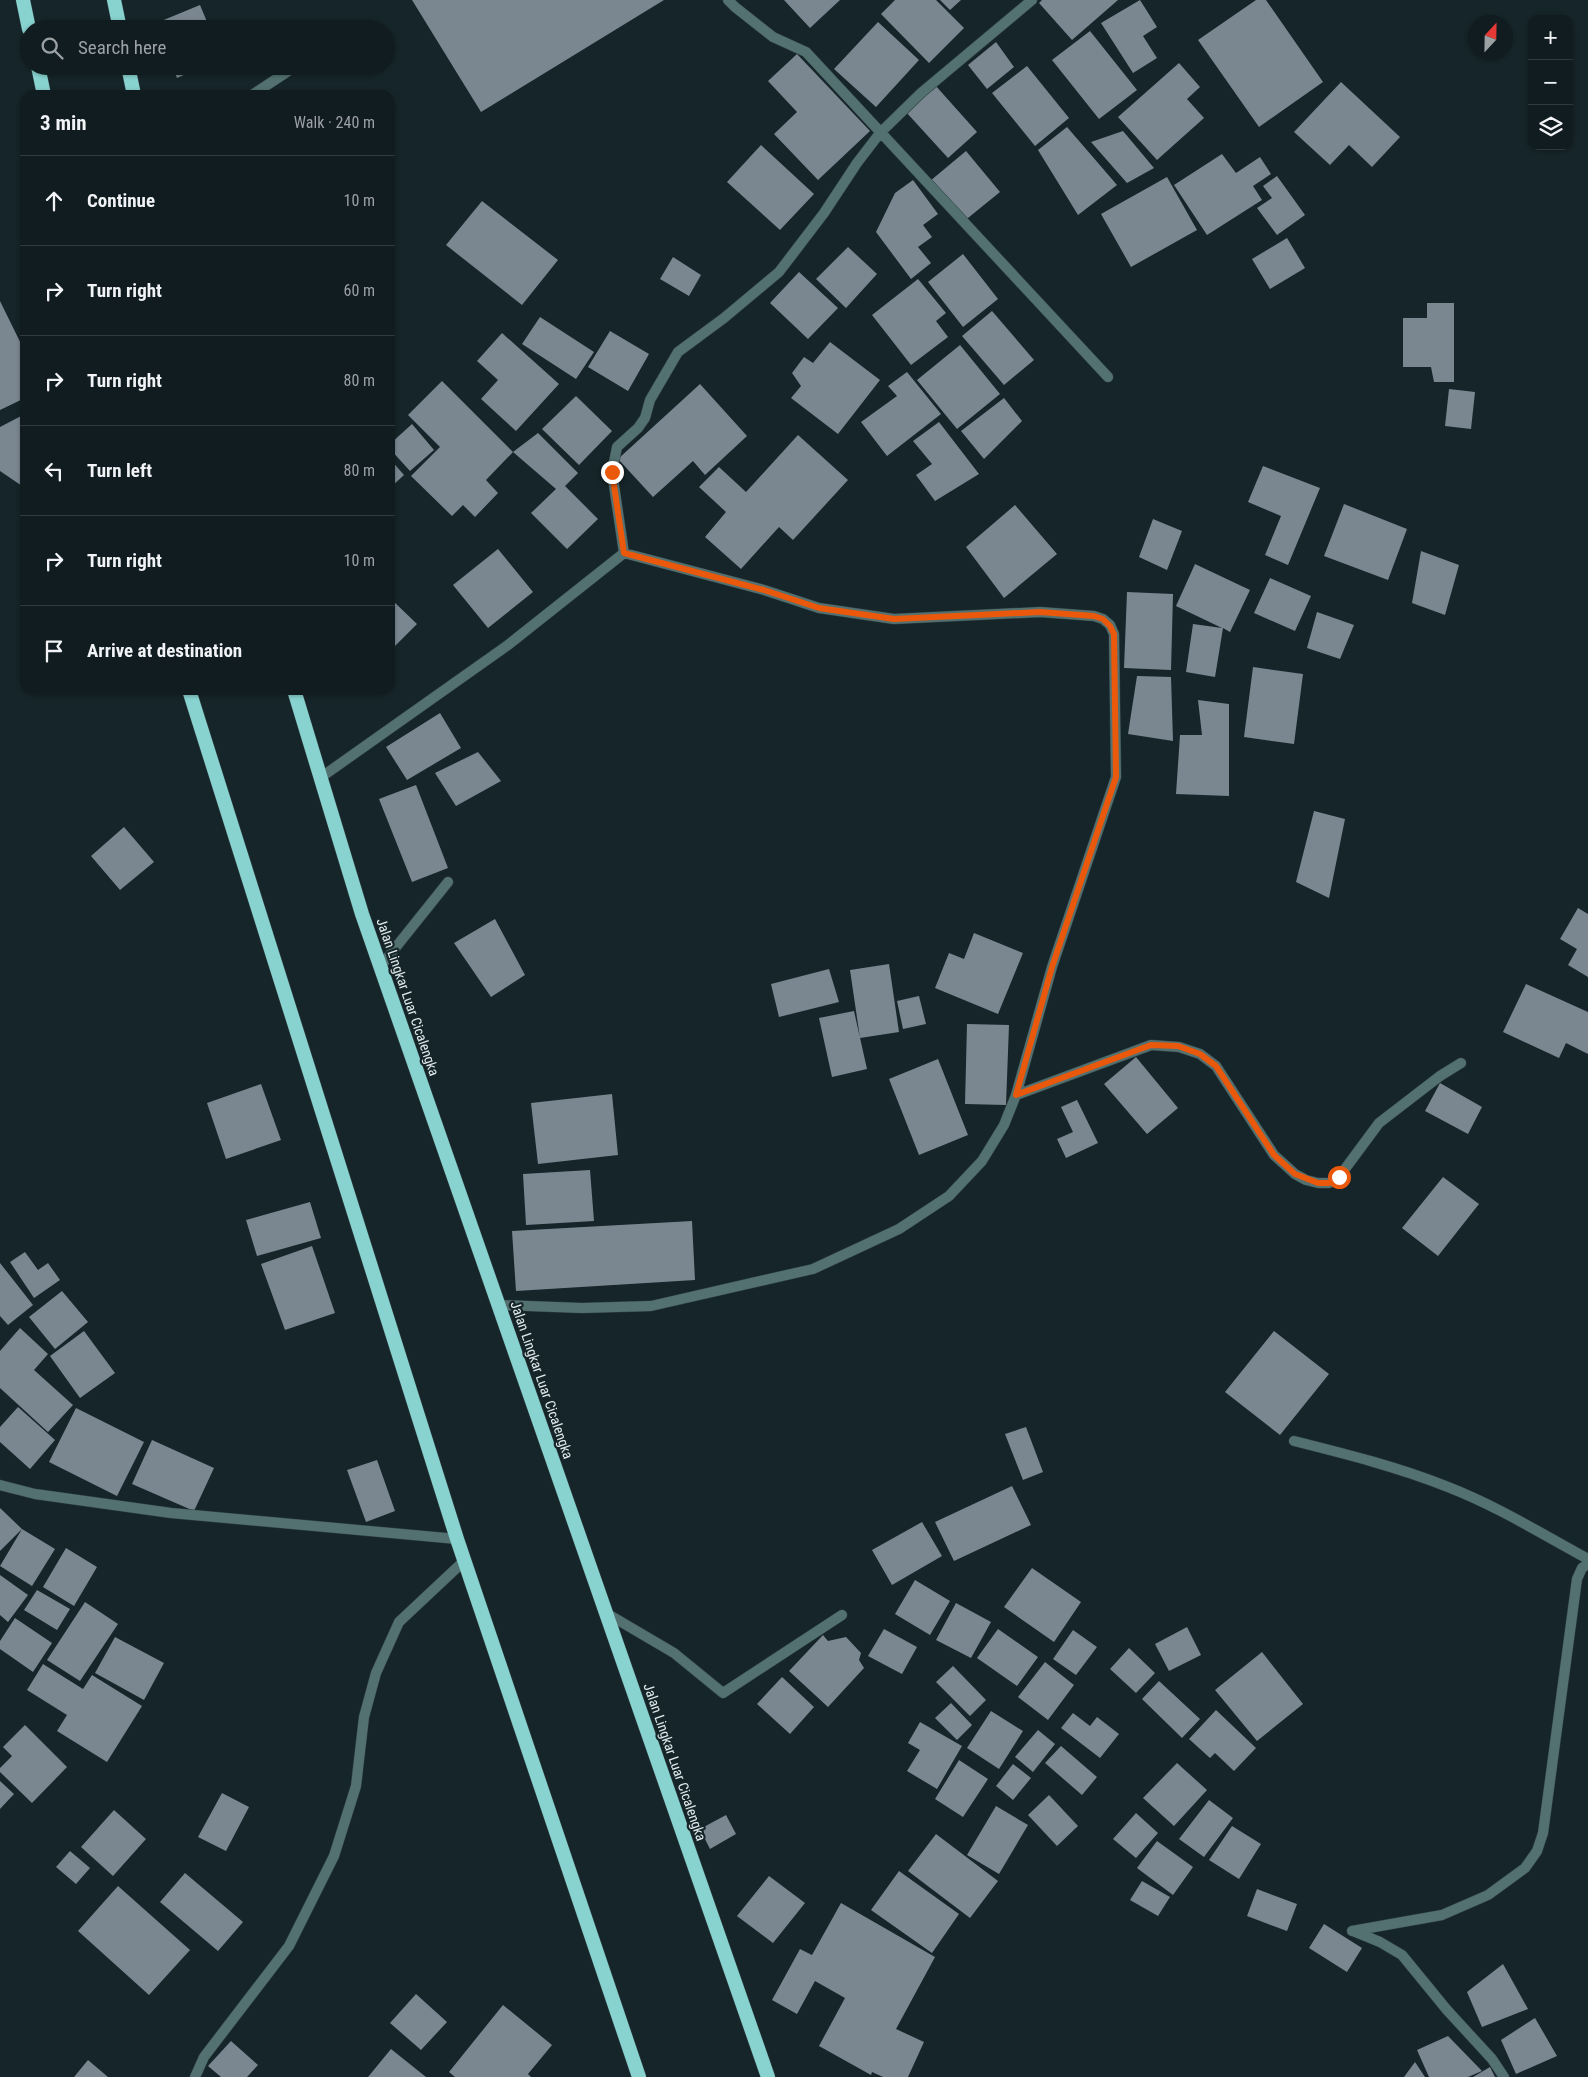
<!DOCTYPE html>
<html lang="en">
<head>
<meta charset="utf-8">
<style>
  body { margin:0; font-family:"Roboto Condensed",sans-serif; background:#192528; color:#f1f3f6 }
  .controls { position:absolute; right:15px; top:15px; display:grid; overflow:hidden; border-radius:10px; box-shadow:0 1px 4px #0004 }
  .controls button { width:45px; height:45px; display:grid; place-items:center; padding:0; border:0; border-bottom:1px solid #303a3d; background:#101c1f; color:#f1f3f6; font:25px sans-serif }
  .compass { position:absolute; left:1468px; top:15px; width:45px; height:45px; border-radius:50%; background:#101c1f; box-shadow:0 1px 4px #0004; rotate:22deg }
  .stop { position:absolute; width:15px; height:15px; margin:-11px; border:4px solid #ea580c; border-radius:50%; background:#fff }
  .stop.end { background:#ea580c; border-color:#fff; box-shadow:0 1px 5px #0008 }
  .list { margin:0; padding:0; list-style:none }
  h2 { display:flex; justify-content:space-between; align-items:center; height:65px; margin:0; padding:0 20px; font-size:21px }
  h2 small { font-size:16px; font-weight:400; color:#9ca1a4 }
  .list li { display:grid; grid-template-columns:32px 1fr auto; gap:15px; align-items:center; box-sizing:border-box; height:90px; padding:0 20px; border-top:1px solid #303a3d }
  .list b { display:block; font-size:19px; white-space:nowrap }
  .list em { font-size:16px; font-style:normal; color:#9ca1a4 }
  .icon { flex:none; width:28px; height:28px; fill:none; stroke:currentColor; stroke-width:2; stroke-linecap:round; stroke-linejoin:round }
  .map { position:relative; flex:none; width:1588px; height:2077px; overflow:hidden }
  .search { position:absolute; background:#101c1f; box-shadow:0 1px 4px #0004; left:20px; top:20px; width:375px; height:55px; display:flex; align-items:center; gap:12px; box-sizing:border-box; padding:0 18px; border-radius:28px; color:#9ca1a4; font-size:19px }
  .panel { position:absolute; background:#101c1f; box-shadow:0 1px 4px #0004; left:20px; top:90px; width:375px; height:605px; border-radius:15px }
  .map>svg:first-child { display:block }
</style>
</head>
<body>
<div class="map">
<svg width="1588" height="2077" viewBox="0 0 1588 2077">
  <rect width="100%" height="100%" fill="#162529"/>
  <path fill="#7a8791" d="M412,0H664L481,112Z
    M784,0H840L810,28Z
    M895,0H936L964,28L929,63L881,14Z
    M940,0H961L950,10Z
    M1042,0H1118L1072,40L1039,3Z
    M1140,0L1157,27L1143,36L1157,58L1133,73L1101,23Z
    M1256,0H1266L1323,82L1259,127L1198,40Z
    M200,5L210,29H156L154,24Z
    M878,22L919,60L876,107L834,69Z
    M1090,31L1137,90L1099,119L1052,60Z
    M996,42L1014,67L987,89L968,65Z
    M797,54L870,131L818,180L774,134L797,112L768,81Z
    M1179,63L1200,87L1187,99L1204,118L1157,160L1118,117Z
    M172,66H204L177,78Z
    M1027,66L1069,118L1035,146L992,93Z
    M1341,82L1400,137L1372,167L1349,145L1330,165L1294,132Z
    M935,85L977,132L948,158L906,112Z
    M1067,127L1117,185L1078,215L1038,150Z
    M1123,131L1154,168L1127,183L1091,142Z
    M761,145L814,194L780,230L727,182Z
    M966,151L1000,192L963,222L930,181Z
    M1222,154L1236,173L1260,157L1271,174L1253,186L1262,200L1207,235L1174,185Z
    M1277,176L1305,215L1277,235L1257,208L1272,198L1263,186Z
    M1167,177L1197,230L1131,267L1101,214Z
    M913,180L938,214L923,225L932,237L918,247L931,263L911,279L876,232L895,193Z
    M482,201L558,260L522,305L446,245Z
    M1287,238L1305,268L1270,289L1252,259Z
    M848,247L877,274L846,308L816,279Z
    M963,254L998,299L963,327L928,282Z
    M673,257L701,275L689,296L660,279Z
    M799,272L838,308L808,339L770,303Z
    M918,279L946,313L936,321L948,337L911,365L872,315Z
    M0,301L25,352V398L0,410Z
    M1427,303H1454V382H1434L1431,367H1403V318H1427Z
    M992,311L1034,360L1004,385L962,336Z
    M540,317L594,352L576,379L522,344Z
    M610,331L649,354L628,391L588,367Z
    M502,333L559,384L516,431L481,399L498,380L477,361Z
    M830,342L880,380L838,434L791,398L801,386L792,373L804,357L813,363Z
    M960,345L1000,394L957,429L917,380Z
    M907,372L941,414L887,456L861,422L897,396L888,386Z
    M442,381L513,452L486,480L498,493L475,517L463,505L452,516L411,476L440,447L408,415Z
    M700,384L747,436L705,475L693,461L653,497L618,459Z
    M1449,389L1475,392L1471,429L1445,426Z
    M576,396L612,431L579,465L542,429Z
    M1004,398L1022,421L984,459L961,431Z
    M25,414V488L0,471V427Z
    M939,422L979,474L935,501L916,475L932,464L913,441Z
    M412,424L434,450L410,471L390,449V444Z
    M538,433L578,473L565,486L598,519L567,549L531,513L556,489L513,452Z
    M798,435L848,480L793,540L779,527L741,569L705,537L726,512L699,487L719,467L746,492Z
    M390,459L404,475L390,488Z
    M1263,466L1320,488L1288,565L1265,555L1281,516L1248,502Z
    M1344,504L1407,529L1388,580L1324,556Z
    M1015,505L1057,554L1004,598L966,547Z
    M1153,519L1182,531L1167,570L1139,557Z
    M498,549L533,592L488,628L453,585Z
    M1421,551L1459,565L1445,615L1412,603Z
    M1195,564L1250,590L1230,632L1223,628L1215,677L1186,672L1193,624L1222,628L1176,606Z
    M1270,578L1311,596L1295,631L1254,613Z
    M1127,592L1173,594L1171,670L1124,668Z
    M390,598L417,624L390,651Z
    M1317,612L1354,625L1340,659L1307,648Z
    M1253,667L1303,674L1294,744L1244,737Z
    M1137,676L1171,677L1173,741L1128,734Z
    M1198,700L1229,704V796L1176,794L1180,735H1202Z
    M440,713L461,748L407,780L386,747Z
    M478,752L501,781L456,806L435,773Z
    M416,785L448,868L412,882L379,799Z
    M1314,811L1345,819L1329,898L1296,882Z
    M124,827L154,862L120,890L91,856Z
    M1578,908L1588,914V977L1568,965L1577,949L1560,939Z
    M495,919L525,975L491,997L454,943Z
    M974,933L1023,953L998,1014L935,988L949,953L964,959Z
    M889,964L899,1032L860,1038L850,970Z
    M829,969L839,1002L779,1017L771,984Z
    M1526,984L1588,1012V1054L1566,1043L1559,1058L1503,1032Z
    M919,996L926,1024L903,1029L897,1001Z
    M854,1011L867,1069L832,1077L819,1018Z
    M967,1024L1009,1025L1006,1105L965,1104Z
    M1136,1057L1178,1108L1147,1134L1104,1084Z
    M938,1059L968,1135L919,1155L889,1079Z
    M1440,1083L1482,1107L1468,1134L1425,1111Z
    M261,1084L281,1140L226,1159L207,1103Z
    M612,1094L618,1155L538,1164L531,1103Z
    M1077,1100L1098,1143L1066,1158L1057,1139L1073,1132L1061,1107Z
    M590,1170L594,1221L526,1225L523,1174Z
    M1443,1177L1479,1204L1438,1256L1402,1228Z
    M310,1202L321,1238L257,1256L246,1220Z
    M692,1221L695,1280L516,1291L512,1231Z
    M312,1246L335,1313L285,1330L261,1264Z
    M25,1252L38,1270L48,1263L60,1280L34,1298L10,1262Z
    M0,1263L33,1305L8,1325L0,1316Z
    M62,1291L88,1322L55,1349L29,1317Z
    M20,1328L48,1354L34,1370L73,1405L48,1432L0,1388V1351Z
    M84,1331L115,1373L80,1398L50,1356Z
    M1274,1331L1329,1374L1280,1435L1225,1392Z
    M18,1407L55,1440L30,1469L0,1442V1427Z
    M76,1408L144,1442L117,1496L49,1462Z
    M1026,1427L1043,1472L1023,1480L1005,1434Z
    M152,1440L214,1468L194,1511L132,1484Z
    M377,1460L395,1511L366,1522L347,1470Z
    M1012,1486L1031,1525L954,1561L935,1522Z
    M0,1508L22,1529L0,1551Z
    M922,1522L942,1556L892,1585L872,1550Z
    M22,1529L55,1549L32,1586L0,1566Z
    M66,1548L97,1567L74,1606L43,1587Z
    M1032,1568L1081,1602L1054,1642L1004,1607Z
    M0,1575L28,1595L8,1622L0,1615Z
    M915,1580L950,1601L930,1635L895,1614Z
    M37,1590L70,1609L57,1630L24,1610Z
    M85,1602L118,1624L80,1681L47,1660Z
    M956,1603L991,1622L971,1658L936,1640Z
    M15,1618L52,1643L33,1672L0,1649V1641Z
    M1187,1627L1201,1655L1169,1671L1155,1644Z
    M884,1629L917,1647L902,1674L868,1656Z
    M998,1629L1038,1657L1017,1686L977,1658Z
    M1073,1630L1097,1647L1076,1675L1053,1659Z
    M823,1635L828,1641L846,1637L861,1653L859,1660L864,1668L828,1707L789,1671Z
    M115,1637L164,1663L144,1700L95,1673Z
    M1129,1648L1155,1673L1136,1693L1110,1669Z
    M1262,1652L1303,1704L1257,1741L1215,1690Z
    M1045,1662L1074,1685L1048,1720L1018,1697Z
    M43,1664L83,1689L92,1675L142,1706L107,1762L57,1731L67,1715L27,1690Z
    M953,1666L986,1700L970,1716L936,1682Z
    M782,1677L814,1707L790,1734L757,1704Z
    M1159,1681L1200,1719L1182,1738L1142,1699Z
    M951,1703L972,1725L957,1740L935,1718Z
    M1216,1710L1256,1748L1234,1771L1215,1753L1210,1758L1189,1739Z
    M991,1711L1023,1731L999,1769L967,1748Z
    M1073,1713L1090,1726L1097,1717L1119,1734L1100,1758L1061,1728Z
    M920,1722L962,1746L937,1789L907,1771L920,1750L908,1743Z
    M25,1725L67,1767L32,1803L0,1772V1768L12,1756L3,1747Z
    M1038,1730L1055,1744L1033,1772L1015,1757Z
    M1061,1746L1097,1777L1082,1795L1045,1763Z
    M959,1760L988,1779L963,1817L935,1799Z
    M1177,1763L1207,1790L1174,1826L1143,1798Z
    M1013,1764L1031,1778L1013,1800L996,1786Z
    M0,1781L14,1794L0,1809Z
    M222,1793L249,1807L226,1851L198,1837Z
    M1049,1795L1078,1826L1057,1846L1028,1815Z
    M1209,1800L1233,1818L1204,1857L1179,1839Z
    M996,1806L1028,1825L999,1874L967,1855Z
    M114,1810L146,1839L113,1876L81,1847Z
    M1136,1813L1158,1833L1136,1858L1113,1839Z
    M726,1815L736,1834L710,1849L700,1829Z
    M1232,1826L1261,1844L1239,1879L1209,1860Z
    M936,1834L998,1881L970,1918L908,1871Z
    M1157,1841L1193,1867L1173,1895L1137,1868Z
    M70,1851L90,1868L76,1884L56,1867Z
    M899,1871L959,1914L932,1953L871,1910Z
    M185,1873L243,1922L218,1951L160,1902Z
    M769,1876L805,1903L773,1943L737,1916Z
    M1142,1881L1170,1897L1158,1916L1130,1900Z
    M118,1886L190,1950L149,1995L78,1931Z
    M1257,1889L1297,1904L1287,1931L1247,1916Z
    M841,1903L935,1957L896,2029L924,2042L908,2077H883L872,2072L871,2075L819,2046L845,1998L815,1981L797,2014L772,2000L800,1949L812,1955Z
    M1324,1924L1362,1948L1347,1972L1309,1948Z
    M1503,1964L1528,2009L1482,2027L1467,1992Z
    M416,1994L447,2022L421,2050L390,2023Z
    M503,2005L552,2045L528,2074L531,2077H455L449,2072Z
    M1535,2018L1557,2056L1516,2074L1501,2040Z
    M1448,2036L1482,2071L1468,2077H1429L1417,2050Z
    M231,2041L258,2065L247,2077H221L208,2066Z
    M391,2049L426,2077H368Z
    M88,2060L108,2077H74Z
    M1415,2062L1425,2077H1404Z
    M1490,2067L1495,2077H1473Z"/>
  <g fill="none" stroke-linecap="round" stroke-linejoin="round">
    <g stroke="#324144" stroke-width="11">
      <path id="service" d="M1294,1441C1346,1454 1398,1467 1448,1487C1497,1506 1542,1534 1588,1559"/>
    </g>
    <g stroke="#324144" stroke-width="11">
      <path id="minor" d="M728,0L735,7L773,37L806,52L1108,377
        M252,95L296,66
        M624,553L612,472L617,447L638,428L645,418L650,400L678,352L724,318L779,272L824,213L857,163L880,133L921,93L1032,0
        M320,778L508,645L624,553
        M380,967L448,882
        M1016,1095L1151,1045L1179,1047L1200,1054L1216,1066L1274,1155L1295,1174L1306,1180L1318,1183H1329L1339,1177L1379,1123L1440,1076L1461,1063
        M498,1305L582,1308L651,1306L813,1269L899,1229L949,1196L982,1161L1004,1125L1016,1095L1052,967L1116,777L1114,634L1110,625L1103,619L1094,616L1040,612L894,619L819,608L764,590L624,553
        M0,1485L35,1494L171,1513L457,1539
        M606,1613L674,1653L723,1693L842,1615
        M1352,1931L1442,1915L1488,1895L1525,1868L1537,1851L1543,1833L1577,1579L1582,1568L1588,1564
        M1353,1931L1380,1942L1402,1955L1447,2010L1492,2059L1504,2077
        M195,2077L204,2057L289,1946L334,1856L356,1786L364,1717L376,1673L399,1622L464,1561"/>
    </g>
    <g stroke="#324144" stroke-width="15">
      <path id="trunk" d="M23,0L29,29
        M114,0L120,29
        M38,66L44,95
        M128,66L134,95
        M189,690L457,1539L639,2077
        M294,690L362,914L768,2077"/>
    </g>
    <use href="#service" stroke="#527170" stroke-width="10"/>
    <use href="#minor" stroke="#527170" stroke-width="10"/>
    <use href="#trunk" stroke="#88d2cf" stroke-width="14"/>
  </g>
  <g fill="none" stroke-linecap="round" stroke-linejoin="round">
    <path stroke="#ea580c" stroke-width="6" d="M612,472L624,553L764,590L819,608L894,619L1040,612L1094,616L1103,619L1110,626L1114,634L1116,777L1052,967L1016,1095L1151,1045L1178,1046L1200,1054L1216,1066L1274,1155L1295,1174L1318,1183H1329L1339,1177"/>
  </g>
  <g text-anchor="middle" stroke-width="4.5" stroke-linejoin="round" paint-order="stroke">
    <g font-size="14" fill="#e1eaed" stroke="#162529">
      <text transform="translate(408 997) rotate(71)" y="5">Jalan Lingkar Luar Cicalengka</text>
      <text transform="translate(542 1380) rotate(71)" y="5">Jalan Lingkar Luar Cicalengka</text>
      <text transform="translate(675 1762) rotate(71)" y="5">Jalan Lingkar Luar Cicalengka</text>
    </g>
  </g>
</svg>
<div class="controls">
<button>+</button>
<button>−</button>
<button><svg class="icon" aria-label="layers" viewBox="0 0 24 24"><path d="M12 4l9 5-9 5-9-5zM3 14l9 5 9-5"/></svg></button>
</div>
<svg class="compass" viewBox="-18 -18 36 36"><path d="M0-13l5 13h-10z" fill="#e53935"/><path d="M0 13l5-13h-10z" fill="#9ca1a4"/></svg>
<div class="stop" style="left:1339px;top:1177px"></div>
<div class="stop end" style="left:612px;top:472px"></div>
<div class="search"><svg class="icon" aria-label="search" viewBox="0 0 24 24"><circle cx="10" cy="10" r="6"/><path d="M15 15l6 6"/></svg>Search here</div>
<section class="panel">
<h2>3 min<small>Walk · 240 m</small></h2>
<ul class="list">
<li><svg class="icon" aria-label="ahead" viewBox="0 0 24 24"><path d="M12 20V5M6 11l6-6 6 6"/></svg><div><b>Continue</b></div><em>10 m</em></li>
<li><svg class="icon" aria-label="right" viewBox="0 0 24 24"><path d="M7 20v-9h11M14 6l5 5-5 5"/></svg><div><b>Turn right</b></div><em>60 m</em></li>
<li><svg class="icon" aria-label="right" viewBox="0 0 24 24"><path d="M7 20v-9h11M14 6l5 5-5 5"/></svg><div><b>Turn right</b></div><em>80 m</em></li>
<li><svg class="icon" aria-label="left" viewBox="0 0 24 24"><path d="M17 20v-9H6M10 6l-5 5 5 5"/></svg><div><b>Turn left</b></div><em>80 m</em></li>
<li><svg class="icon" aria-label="right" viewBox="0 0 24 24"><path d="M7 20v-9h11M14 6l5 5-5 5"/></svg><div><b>Turn right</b></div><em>10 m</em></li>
<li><svg class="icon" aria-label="arrive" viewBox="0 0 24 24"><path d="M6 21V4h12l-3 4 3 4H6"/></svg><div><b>Arrive at destination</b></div></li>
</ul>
</section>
</div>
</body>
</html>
